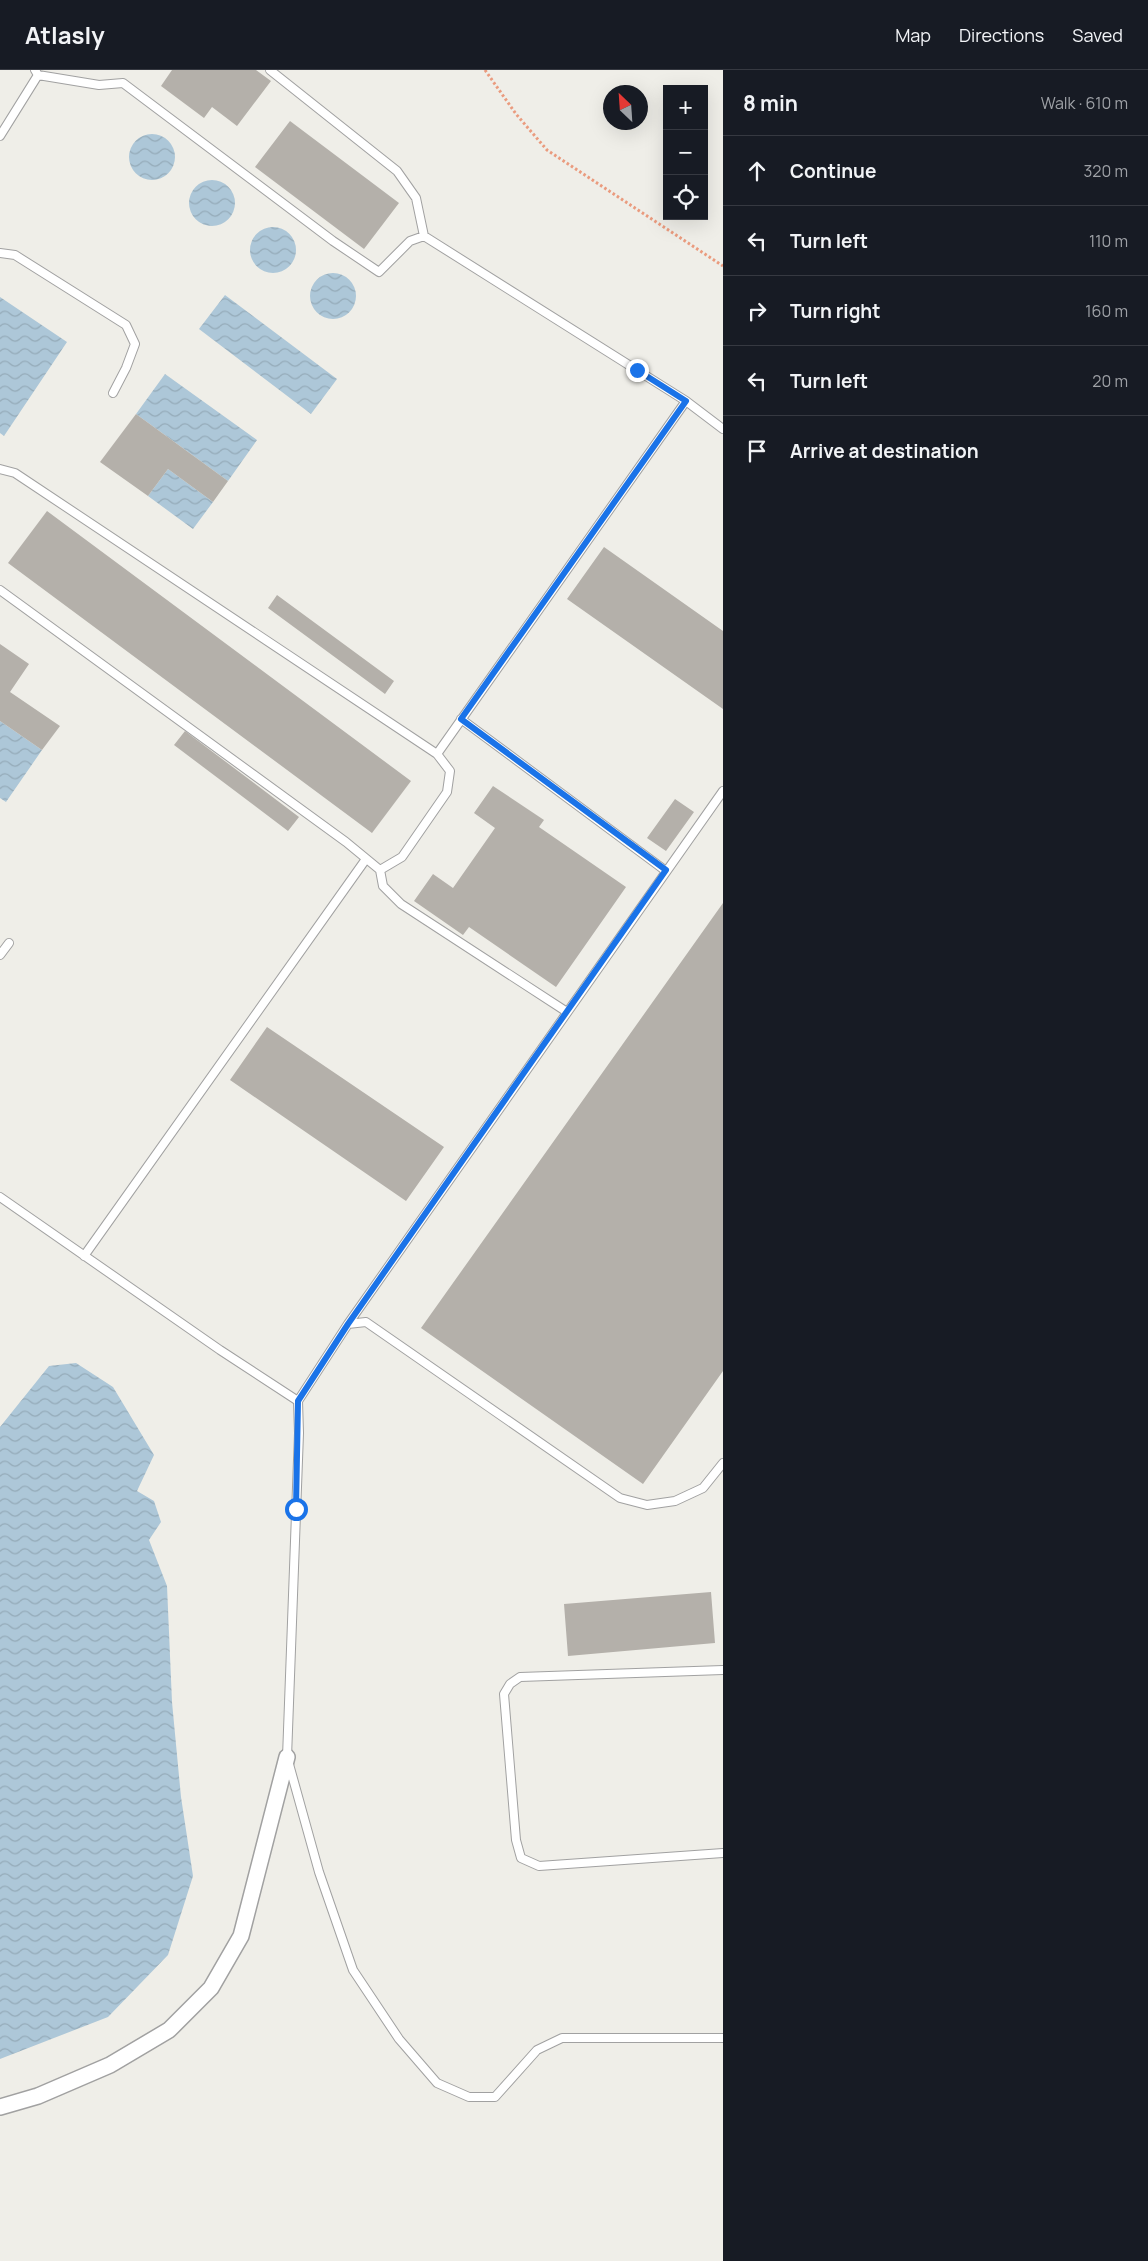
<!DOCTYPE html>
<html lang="en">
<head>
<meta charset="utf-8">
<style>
  body { margin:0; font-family:Manrope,sans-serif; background:#242831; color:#f1f3f6 }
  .controls { position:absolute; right:15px; top:15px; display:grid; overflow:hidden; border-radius:0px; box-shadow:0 5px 20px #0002 }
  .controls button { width:45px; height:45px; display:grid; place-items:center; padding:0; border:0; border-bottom:1px solid #363941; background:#171b24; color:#f1f3f6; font:25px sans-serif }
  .compass { position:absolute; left:603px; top:15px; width:45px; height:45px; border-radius:50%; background:#171b24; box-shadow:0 5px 20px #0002; rotate:335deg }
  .stop { position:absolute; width:15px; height:15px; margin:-11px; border:4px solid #1a73e8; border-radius:50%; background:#fff }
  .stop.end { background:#1a73e8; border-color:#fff; box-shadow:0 1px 5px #0008 }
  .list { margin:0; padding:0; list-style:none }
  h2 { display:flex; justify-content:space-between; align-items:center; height:65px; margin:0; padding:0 20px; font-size:21px }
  h2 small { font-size:16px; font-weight:400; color:#9ea1a6 }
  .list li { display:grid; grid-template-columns:32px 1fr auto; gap:15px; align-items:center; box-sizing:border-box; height:70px; padding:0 20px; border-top:1px solid #363941 }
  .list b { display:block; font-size:19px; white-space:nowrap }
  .list em { font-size:16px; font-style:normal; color:#9ea1a6 }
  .icon { flex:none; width:28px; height:28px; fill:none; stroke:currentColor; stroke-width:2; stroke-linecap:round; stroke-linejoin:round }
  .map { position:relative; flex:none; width:723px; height:2191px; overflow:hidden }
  header { display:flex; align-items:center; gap:30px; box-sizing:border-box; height:70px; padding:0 25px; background:#171b24; border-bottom:1px solid #363941 }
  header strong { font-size:24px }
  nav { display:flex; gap:28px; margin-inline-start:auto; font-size:18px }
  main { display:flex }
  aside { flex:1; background:#171b24 }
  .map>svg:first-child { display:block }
</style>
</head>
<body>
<header>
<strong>Atlasly</strong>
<nav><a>Map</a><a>Directions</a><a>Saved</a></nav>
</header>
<main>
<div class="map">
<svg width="723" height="2191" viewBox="0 0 723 2191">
  <defs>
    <pattern id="water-waves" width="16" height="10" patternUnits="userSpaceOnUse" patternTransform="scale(1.25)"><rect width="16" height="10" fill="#adc7d8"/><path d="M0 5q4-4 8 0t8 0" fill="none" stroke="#95abb9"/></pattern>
  </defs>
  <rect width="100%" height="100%" fill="#efeee8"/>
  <path fill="url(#water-waves)" d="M129 87a23 23 0 1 1 46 0a23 23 0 1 1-46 0Z
    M189 133a23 23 0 1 1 46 0a23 23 0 1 1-46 0Z
    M250 180a23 23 0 1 1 46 0a23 23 0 1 1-46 0Z
    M310 226a23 23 0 1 1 46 0a23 23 0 1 1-46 0Z
    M225,225L337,309L311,344L199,259Z
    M0,227L67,272L4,366L0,363Z
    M165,304L257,370L228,411L136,344Z
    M168,399L213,432L193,459L148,426Z
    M0,651L42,680L6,732L0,728Z
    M76,1293L113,1317L154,1385L137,1421L154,1431L161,1452L149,1470L167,1516L172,1632L181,1727L193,1806L168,1885L108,1947L0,1989V1357L49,1296Z"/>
  <path fill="#b4b0aa" d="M172,0H256L271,11L237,56L212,37L204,48L161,16Z
    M290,51L399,133L364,179L255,97Z
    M136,344L228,411L213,432L168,399L148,426L100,392Z
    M47,441L411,711L372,763L8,493Z
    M604,477L723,561V639L567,529Z
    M277,525L394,611L385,624L268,538Z
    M0,574L29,594L10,622L60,656L42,680L0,651Z
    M185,661L299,747L288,761L174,675Z
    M493,716L544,750L539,757L626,817L556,917L469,857L463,865L414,831L433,804L453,818L495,758L474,743Z
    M675,729L694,742L666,781L647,768Z
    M723,833V1301L643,1414L421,1258Z
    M267,957L444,1077L406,1131L230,1010Z
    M711,1522L715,1573L568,1586L564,1534Z"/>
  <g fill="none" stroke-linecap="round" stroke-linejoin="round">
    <g stroke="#a1a1a1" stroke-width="10">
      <path id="service" d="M270,0L397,101L416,128L424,166L686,331L723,359
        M38,5L99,15L123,13L333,171L379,202L410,171L424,166
        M0,66L38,5L35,0
        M0,183L15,185L126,255L135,274L126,298L113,323
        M0,399L15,403L437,684L450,701L447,722L402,787L380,800L346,772L0,520
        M461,649L666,801
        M437,684L686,331
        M380,800L383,816L401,834L567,942
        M0,885L9,873
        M0,1127L220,1280L298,1331
        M84,1186L366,789
        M348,1254L723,721
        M723,1393L703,1418L675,1431L647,1435L620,1428L366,1252L348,1254L298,1331L299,1363L287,1687L319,1802L353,1900L399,1969L437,2013L469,2027H495L537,1980L562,1968H723
        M723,1600L520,1607L510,1614L504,1624L516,1770L521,1788L539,1796L723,1783"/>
    </g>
    <g stroke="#a1a1a1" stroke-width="18">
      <path id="minor" d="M0,2037L38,2026L110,1995L169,1960L211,1918L241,1866L287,1687"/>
    </g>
    <path stroke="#ea9b7e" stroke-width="3" stroke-dasharray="2.5 2.5" stroke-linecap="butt" d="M485,0L516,44L547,80L723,196"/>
    <use href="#service" stroke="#fff" stroke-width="8"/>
    <use href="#minor" stroke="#fff" stroke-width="15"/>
  </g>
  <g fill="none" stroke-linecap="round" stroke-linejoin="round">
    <path stroke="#1a73e8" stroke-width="6" d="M296,1439L298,1331L348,1254L666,800L461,649L686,331L637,300"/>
  </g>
</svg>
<div class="controls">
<button>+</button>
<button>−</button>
<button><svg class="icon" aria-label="locate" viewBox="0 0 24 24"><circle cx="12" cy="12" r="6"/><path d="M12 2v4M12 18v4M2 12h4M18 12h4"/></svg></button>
</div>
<svg class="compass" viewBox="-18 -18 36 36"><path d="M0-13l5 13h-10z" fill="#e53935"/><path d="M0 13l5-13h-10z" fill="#9ea1a6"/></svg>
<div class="stop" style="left:296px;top:1439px"></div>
<div class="stop end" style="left:637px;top:300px"></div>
</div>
<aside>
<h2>8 min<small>Walk · 610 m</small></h2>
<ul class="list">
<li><svg class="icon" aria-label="ahead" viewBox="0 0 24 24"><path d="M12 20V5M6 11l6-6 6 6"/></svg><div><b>Continue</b></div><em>320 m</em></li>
<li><svg class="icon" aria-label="left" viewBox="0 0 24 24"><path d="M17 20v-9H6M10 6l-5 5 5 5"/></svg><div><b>Turn left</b></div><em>110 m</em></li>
<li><svg class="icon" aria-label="right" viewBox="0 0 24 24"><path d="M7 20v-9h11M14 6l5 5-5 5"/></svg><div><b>Turn right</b></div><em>160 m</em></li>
<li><svg class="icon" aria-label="left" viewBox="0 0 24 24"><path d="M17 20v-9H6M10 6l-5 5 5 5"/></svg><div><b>Turn left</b></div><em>20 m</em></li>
<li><svg class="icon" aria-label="arrive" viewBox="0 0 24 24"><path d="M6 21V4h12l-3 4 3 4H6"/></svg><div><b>Arrive at destination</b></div></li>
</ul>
</aside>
</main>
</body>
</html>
